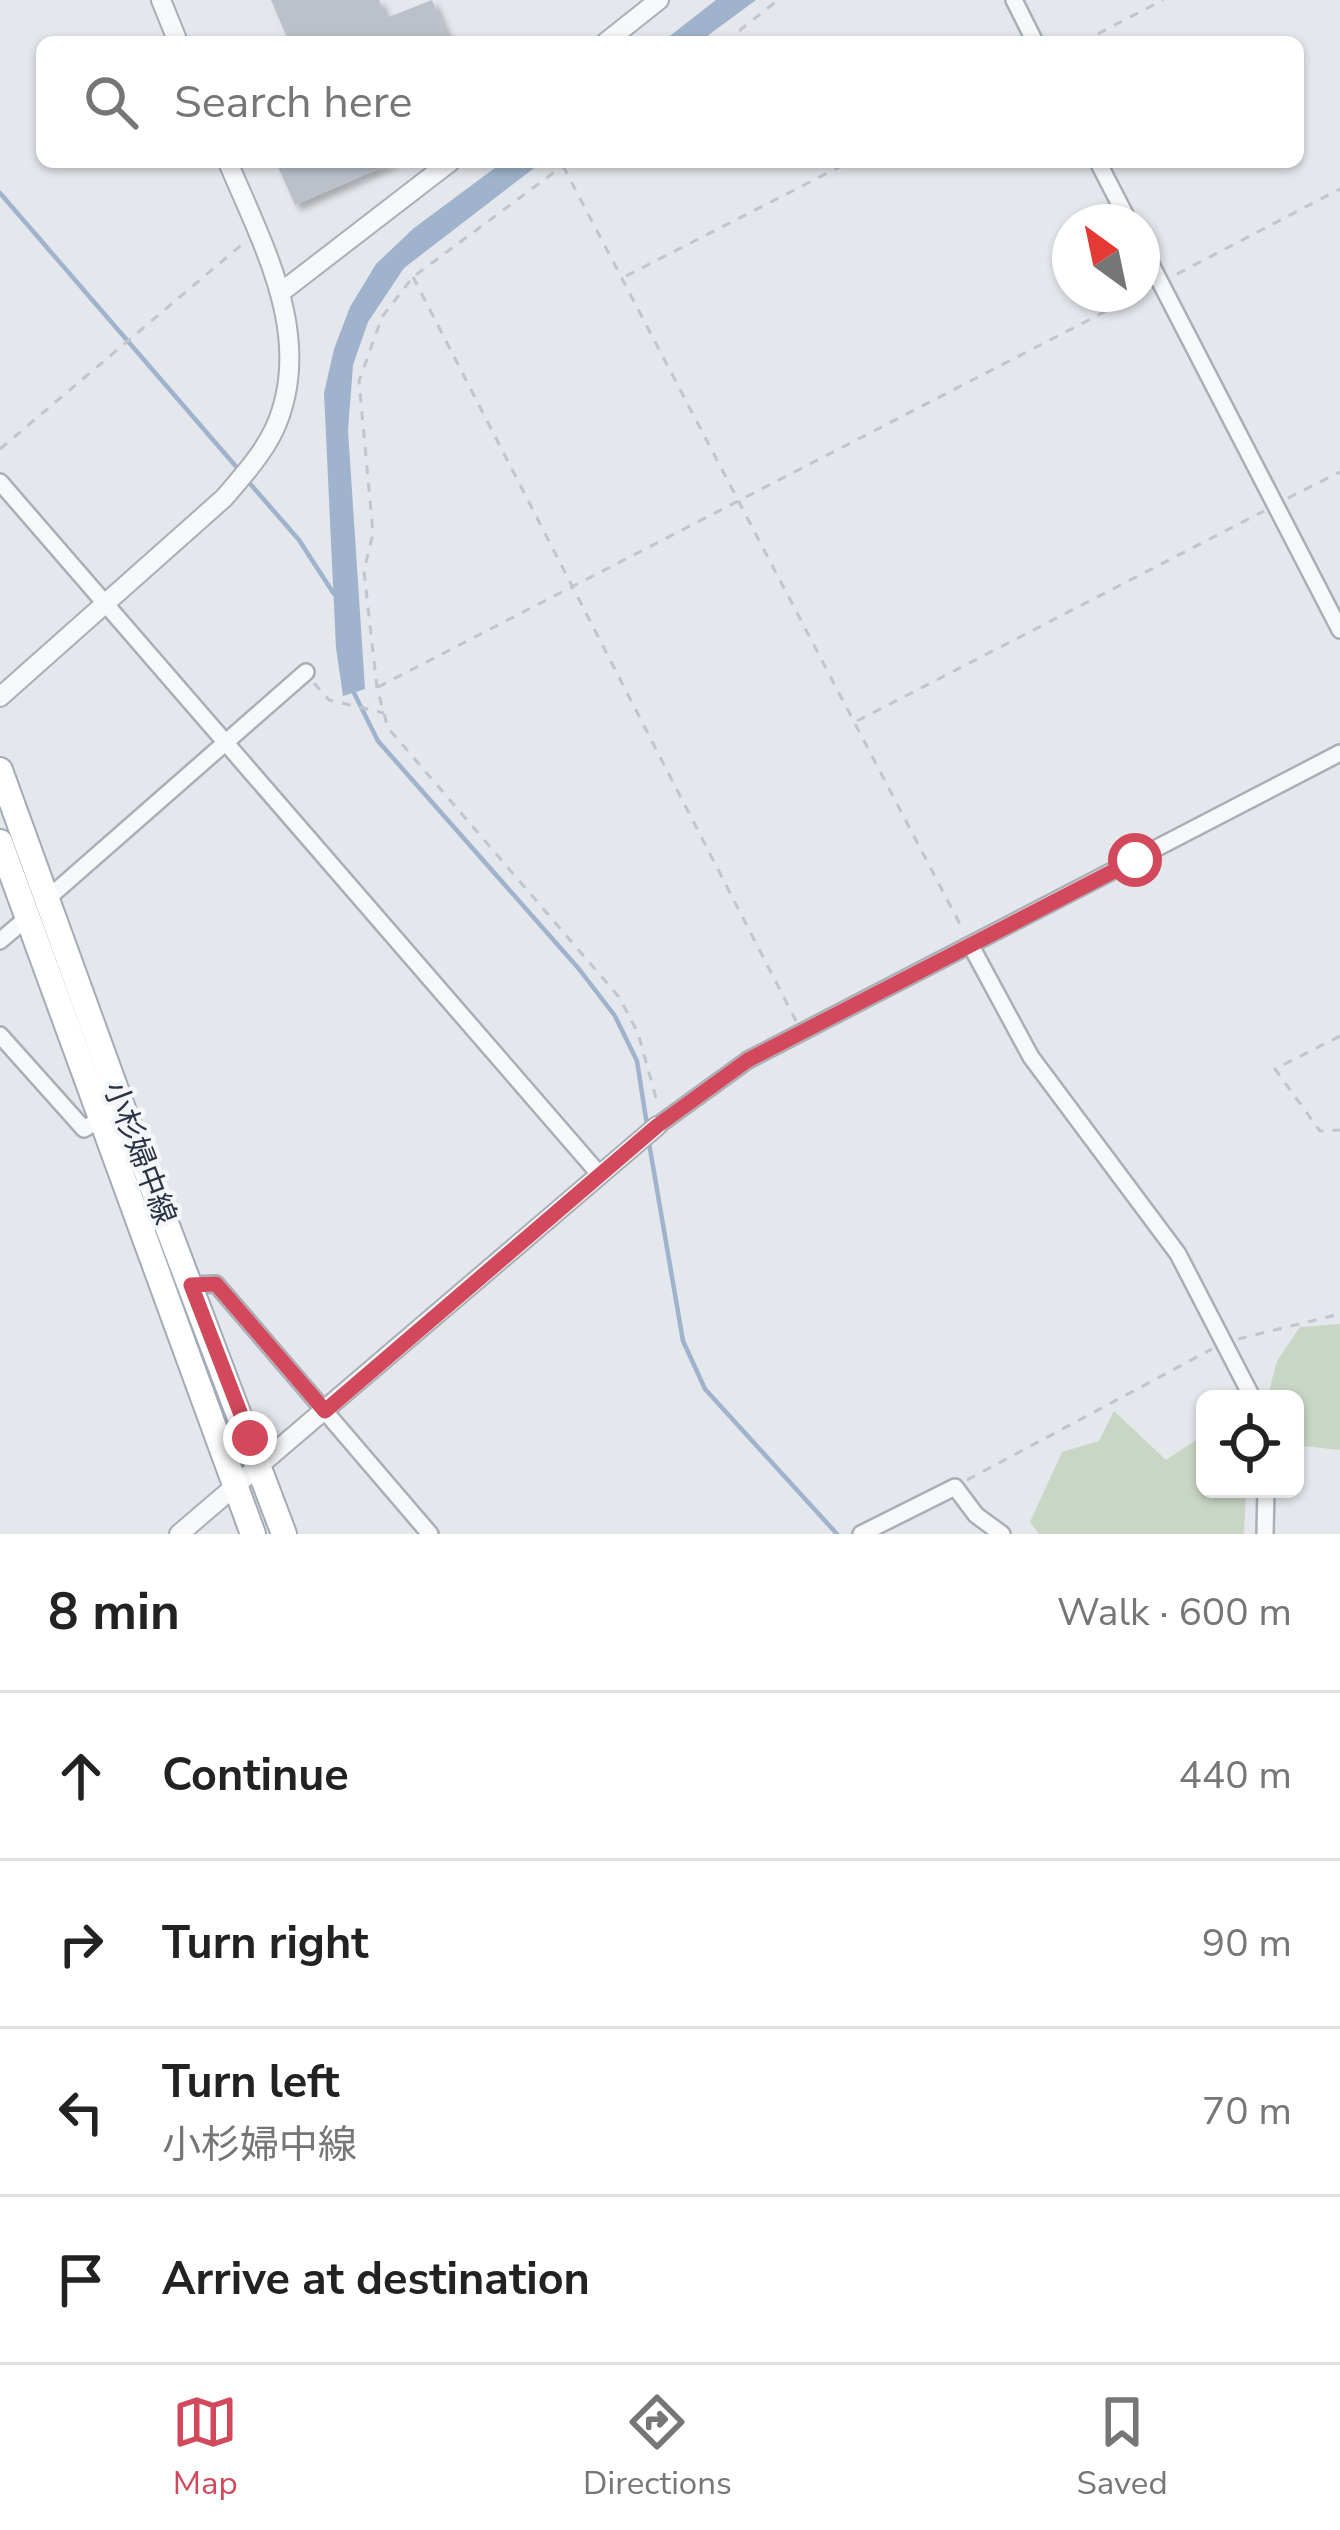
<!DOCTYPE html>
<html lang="en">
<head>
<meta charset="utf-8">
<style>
  body { margin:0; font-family:"Nunito Sans","Noto Sans JP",sans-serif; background:#f2f2f2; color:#222 }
  .controls { position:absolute; right:36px; bottom:36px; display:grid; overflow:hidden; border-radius:18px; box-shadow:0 3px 9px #0004 }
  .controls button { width:108px; height:108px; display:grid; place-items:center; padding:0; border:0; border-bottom:3px solid #e0e0e0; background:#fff; color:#222; font:60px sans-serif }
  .compass { position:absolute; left:1052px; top:204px; width:108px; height:108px; border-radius:50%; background:#fff; box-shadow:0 3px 9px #0004; rotate:327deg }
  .stop { position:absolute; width:36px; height:36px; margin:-27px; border:9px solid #d1495b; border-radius:50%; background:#fff }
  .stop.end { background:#d1495b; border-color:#fff; box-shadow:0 3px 12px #0008 }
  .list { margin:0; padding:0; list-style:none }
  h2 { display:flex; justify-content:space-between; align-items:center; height:156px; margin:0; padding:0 48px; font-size:51px }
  h2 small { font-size:39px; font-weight:400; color:#767676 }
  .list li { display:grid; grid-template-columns:78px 1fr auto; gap:36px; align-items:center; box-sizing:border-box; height:168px; padding:0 48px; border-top:3px solid #e0e0e0 }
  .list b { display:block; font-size:45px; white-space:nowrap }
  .list p { margin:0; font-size:39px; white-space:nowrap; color:#767676 }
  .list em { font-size:39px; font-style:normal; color:#767676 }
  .icon { flex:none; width:66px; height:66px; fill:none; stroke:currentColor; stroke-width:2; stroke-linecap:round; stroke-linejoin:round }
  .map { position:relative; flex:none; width:1340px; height:1534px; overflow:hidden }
  .search { position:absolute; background:#fff; box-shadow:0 3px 9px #0004; left:36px; right:36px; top:36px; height:132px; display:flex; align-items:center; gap:30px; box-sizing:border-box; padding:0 42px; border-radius:18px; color:#767676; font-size:45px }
  .sheet { height:828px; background:#fff }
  nav { display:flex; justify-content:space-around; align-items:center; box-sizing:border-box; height:168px; border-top:3px solid #e0e0e0; background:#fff; font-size:33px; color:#767676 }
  nav a { display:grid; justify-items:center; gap:6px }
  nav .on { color:#d1495b }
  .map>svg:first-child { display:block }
</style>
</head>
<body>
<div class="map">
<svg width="1340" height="1534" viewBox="0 0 1340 1534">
  <defs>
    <filter id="shadow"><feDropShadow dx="5.5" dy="5.5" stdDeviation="3" flood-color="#0004"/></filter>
  </defs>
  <rect width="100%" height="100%" fill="#e4e7ec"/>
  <path fill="#c9d6c5" d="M1340,1324V1450L1295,1445V1399H1267L1277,1361L1300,1327Z
    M1114,1411L1166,1460L1205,1434V1489H1246L1244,1534H1039L1030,1522L1062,1452L1099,1441Z"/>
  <path fill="#9fb4cc" d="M716,0H756L699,42H662Z
    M503,162H542L404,268L368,322L353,365L348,430L365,689L343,696L336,648L324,393L334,349L350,307L376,264L414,228Z"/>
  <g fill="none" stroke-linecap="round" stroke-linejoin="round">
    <path stroke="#9fb4cc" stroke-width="4.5" d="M0,193L239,470
      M246,479L299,540L334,594
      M353,691L378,741L579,969L615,1016L637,1061L647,1125
      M649,1143L683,1341L705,1389L837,1534"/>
  </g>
  <path fill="#bbc0ca" filter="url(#shadow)" d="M271,0H379L386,18L432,0L450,42H289Z
    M276,162H394L295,205Z"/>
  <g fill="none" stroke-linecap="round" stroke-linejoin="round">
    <g stroke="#a9aeb7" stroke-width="20">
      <path id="minor" d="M1014,0L1035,42
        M1098,162L1129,222
        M1142,247L1340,630
        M0,482L600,1175
        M47,899L306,672
        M0,941L28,917
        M971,946L1031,1057L1178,1254L1253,1399
        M0,1035L84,1129L102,1118
        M657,1126L748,1060L1340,753
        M191,1285L216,1284L430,1534
        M861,1534L955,1487L976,1515L1002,1534
        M1265,1534L1266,1489"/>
    </g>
    <g stroke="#a9aeb7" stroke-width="22">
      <path id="tertiary" d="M161,0L178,42
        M606,42L659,0
        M280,293L450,162
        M0,697L224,498C242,477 262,455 274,430C316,339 263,246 228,162
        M179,1534L657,1126"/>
    </g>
    <g stroke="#a3abb8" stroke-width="28">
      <path id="primary" d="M0,770L130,1128L284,1534
        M0,842L253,1534"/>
    </g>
    <path stroke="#c2c5cb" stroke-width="3" stroke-dasharray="9 9" stroke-linecap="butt" d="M725,42L778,0
      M1082,42L1163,0
      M568,162L413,277L382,317L359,381L373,533L364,571L377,688L388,728L619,997L638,1033L658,1105
      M563,166L962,928
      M1177,274L1340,189
      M626,276L849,162
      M413,277L796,1021
      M0,449L246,241
      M1288,498L1340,472
      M314,683L329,700L384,713
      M378,687L1139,294
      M857,721L1264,511
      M1340,1036L1275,1069L1320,1131L1340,1130
      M1238,1339L1340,1314
      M967,1480L1212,1349"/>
    <use href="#minor" stroke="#f7f8fa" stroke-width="15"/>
    <use href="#tertiary" stroke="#f7f8fa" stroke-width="18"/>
    <use href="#primary" stroke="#fff" stroke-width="24"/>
  </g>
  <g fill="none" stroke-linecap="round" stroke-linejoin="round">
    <path stroke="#d1495b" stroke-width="15" d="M250,1438L191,1285L216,1284L325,1411L657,1126L748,1060L1135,860"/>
  </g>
  <g text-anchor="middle" stroke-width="9" stroke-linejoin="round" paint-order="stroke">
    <g font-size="30" fill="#2b3445" stroke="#f4f6f9">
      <text transform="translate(140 1153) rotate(69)" y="10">小杉婦中線</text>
    </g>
  </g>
</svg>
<div class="controls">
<button><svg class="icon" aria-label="locate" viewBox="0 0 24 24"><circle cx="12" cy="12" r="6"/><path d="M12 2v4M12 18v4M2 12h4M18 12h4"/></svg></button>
</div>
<svg class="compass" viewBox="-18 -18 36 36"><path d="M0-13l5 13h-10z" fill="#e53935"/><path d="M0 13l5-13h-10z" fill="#767676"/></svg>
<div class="stop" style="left:1135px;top:860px"></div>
<div class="stop end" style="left:250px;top:1438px"></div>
<div class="search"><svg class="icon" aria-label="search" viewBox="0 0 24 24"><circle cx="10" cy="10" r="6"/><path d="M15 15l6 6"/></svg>Search here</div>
</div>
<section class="sheet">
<h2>8 min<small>Walk · 600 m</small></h2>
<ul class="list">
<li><svg class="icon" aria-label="ahead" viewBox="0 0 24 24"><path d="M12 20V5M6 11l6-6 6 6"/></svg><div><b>Continue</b></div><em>440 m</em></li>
<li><svg class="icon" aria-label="right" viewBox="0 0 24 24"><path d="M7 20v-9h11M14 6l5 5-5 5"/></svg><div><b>Turn right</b></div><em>90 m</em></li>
<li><svg class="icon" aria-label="left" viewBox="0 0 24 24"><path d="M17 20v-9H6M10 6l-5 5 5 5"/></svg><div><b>Turn left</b><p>小杉婦中線</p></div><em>70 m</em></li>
<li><svg class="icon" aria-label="arrive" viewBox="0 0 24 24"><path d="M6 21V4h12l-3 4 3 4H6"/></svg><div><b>Arrive at destination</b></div></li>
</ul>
</section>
<nav>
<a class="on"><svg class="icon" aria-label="map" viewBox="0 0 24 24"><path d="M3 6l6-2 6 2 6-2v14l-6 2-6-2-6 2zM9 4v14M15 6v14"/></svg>Map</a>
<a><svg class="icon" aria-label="directions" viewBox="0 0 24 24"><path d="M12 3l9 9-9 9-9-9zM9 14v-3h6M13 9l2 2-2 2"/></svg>Directions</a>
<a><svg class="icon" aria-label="saved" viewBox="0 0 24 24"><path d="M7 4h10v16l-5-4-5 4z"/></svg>Saved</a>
</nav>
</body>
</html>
